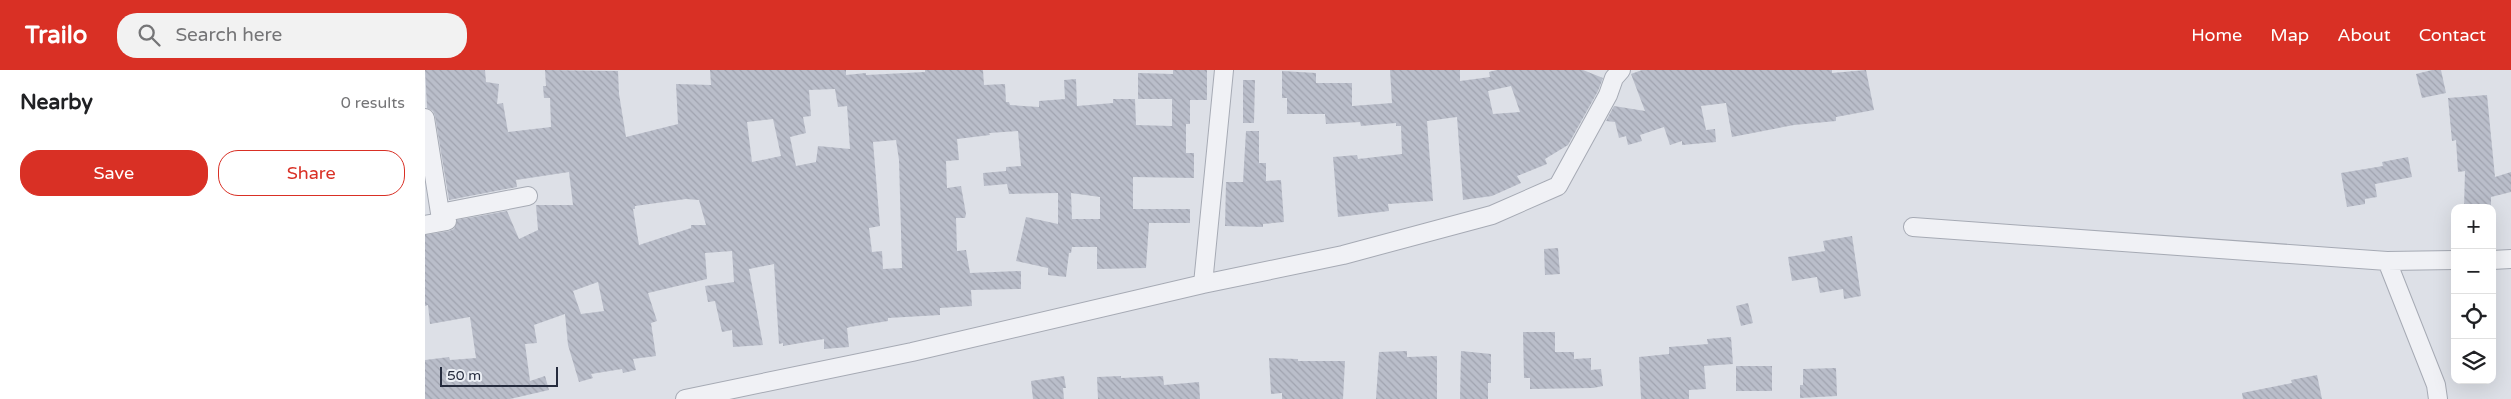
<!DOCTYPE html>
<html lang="en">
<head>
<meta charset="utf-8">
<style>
  body { margin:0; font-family:"Varela Round",sans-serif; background:#f2f2f2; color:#202124 }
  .controls { position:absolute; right:15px; bottom:15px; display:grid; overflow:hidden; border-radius:10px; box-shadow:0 5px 20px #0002 }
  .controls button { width:45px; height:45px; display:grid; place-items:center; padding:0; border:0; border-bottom:1px solid #e0e0e0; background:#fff; color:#202124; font:25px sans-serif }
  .scale { position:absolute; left:15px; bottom:12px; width:118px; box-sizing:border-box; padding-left:5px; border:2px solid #262c3e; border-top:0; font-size:14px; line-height:18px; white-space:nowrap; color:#262c3e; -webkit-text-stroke:4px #eceff5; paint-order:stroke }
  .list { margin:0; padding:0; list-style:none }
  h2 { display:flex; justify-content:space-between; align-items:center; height:65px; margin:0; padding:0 20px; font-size:21px }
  h2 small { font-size:16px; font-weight:400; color:#757577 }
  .actions { display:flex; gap:10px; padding:15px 20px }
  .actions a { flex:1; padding:11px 0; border:1px solid #d93025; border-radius:20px; text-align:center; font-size:18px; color:#d93025 }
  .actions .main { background:#d93025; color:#fff }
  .icon { flex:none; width:28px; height:28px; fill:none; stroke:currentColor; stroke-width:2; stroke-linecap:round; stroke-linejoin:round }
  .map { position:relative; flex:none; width:2086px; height:329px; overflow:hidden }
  header { display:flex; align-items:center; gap:30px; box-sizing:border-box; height:70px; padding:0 25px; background:#d93025; color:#fff }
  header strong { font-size:24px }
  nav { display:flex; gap:28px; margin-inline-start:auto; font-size:18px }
  .search { width:350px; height:45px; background:#f2f2f2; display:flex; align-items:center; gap:12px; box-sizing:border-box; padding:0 18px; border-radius:20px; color:#757577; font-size:19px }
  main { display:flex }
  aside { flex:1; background:#fff }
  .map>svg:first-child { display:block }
</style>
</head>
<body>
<header>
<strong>Trailo</strong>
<div class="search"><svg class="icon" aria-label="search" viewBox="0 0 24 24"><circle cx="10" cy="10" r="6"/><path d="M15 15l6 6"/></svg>Search here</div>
<nav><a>Home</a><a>Map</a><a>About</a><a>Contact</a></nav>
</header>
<main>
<aside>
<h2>Nearby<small>0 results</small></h2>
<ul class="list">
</ul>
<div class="actions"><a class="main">Save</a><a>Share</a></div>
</aside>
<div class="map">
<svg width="2086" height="329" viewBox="0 0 2086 329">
  <defs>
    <pattern id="building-back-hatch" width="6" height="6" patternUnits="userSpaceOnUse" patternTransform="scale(1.25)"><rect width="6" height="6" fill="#babeca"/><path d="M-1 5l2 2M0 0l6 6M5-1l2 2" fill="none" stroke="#a0a3af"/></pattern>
  </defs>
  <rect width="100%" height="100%" fill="#dde0e7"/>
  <path fill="url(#building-back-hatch)" fill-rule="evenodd" d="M0,0H60L61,12L74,14L72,34L78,33L83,62L126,57L125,28H119L118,16H121L120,0L193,1L194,24L201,67L253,54L251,14L286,15L285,0H421V5L441,3V5L500,2V0H558L559,15L580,14L581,32H584L585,35L614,37V31L640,29L639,10L651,9L652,36L688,33V29H710L711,55L747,56V29H713V3L748,4V0H782V30H765V54H761V83H769V108L708,107V139H765V153H724L721,198L672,199V177H647L646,183H644L641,207L623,205V198L591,191L601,147L633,154V123L584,124L582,114L559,116L558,103L581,101V97L596,96L593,61L564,63L565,65L532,69L534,90L521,91L522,118L536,116L541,144L540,148H531L532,181L541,180L545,203L596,201V219L546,220L547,236L515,238V245L463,248V251L425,257L422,258L424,277L399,279V269L358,276V273L354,274L349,194L324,199L338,275L308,277L307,260L297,262L290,231L283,232L280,216L309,212L307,181L280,183L282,209L223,223L232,251L226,253L231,286L208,289L211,300L198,303L197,299L166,304L168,308L154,312L143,275L140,244L109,255L112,273L100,274L105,311L120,306L124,320L85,329H0V290L24,287L25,290L51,288L45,247L5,254L3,235L0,236V165L24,161L29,159L32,150L82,141L94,169L113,160L111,135H148L144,102L91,110L92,117L24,130L10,46L8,41L2,38ZM410,19L413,37L422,36L425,79L393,76L391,92L371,96L365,67L381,63L378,47L386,46L384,20ZM348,49L356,86L327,92L322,52ZM471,70L474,90L477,198L458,199L457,181L447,182L444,158L455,156L448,72ZM646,123L675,127V149H647ZM261,129L274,130L281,155H266V158L214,175L208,139H210V136ZM173,212L179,241L156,244L148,221Z
    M965,0H1035V11L1065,7L1064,2L1072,0H1158L1178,8L1173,21L1143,75L1120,89L1122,94L1092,106L1096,113L1067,126L1038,130L1032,47L1002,51L1008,131L963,134L964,141L913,147L908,87L932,85L933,89L977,84L976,56H971V53L936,56L935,52L901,54L900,44H862V28H857V1L891,3V13H927V36L967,33ZM1086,16L1095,42L1068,44L1063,21Z
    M1217,0H1407V3L1441,0L1449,40L1411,47V51L1369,55L1307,67L1301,33L1276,36L1281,60L1290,59L1291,72L1257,75V71L1245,75L1239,57L1215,65L1217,71L1203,75L1201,66L1194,68L1190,52L1181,51L1189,36L1220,41L1206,4Z
    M2007,0H2016L2021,23L1997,28L1991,4Z
    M818,10H830L829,53H818Z
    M2062,25L2070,107L2086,102V122L2066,127V138H2039L2040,101L2033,102L2031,70L2027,71L2023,28Z
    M821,61H834V93H841V111L856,110L859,152L838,154V157L800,156L801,112H818Z
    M1983,87L1987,107L1950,114L1952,127L1940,129V134L1922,137L1916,103L1958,96L1957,92Z
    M1427,166L1436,226L1419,229L1418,219L1395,223L1392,207L1367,211L1363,187L1400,181L1398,171Z
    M1133,178L1135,204L1120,205L1119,179Z
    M1323,233L1328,253L1316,256L1311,236Z
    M1098,262H1130V282H1149V289L1166,288V300L1176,299L1178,316L1168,318L1105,319V308H1099Z
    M1306,267L1308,294L1279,296L1281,319L1264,320V329H1216L1214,287L1244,284V277L1283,274L1282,269Z
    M982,281V287L1012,286V329H951L954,282Z
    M1036,281L1066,284V313H1063V329H1035Z
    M844,288L873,289V291H920L918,329H857V323L846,324Z
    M1311,296H1347V321H1311Z
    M1411,298L1412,326L1375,328V315H1378V299Z
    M1892,305L1897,329H1818L1817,323L1867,313L1866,310Z
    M639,306L641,318H638L639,329H608L606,311Z
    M696,306V308L738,306L739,315L774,312L775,329H673L672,307Z"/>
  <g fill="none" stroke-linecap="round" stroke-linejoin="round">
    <g stroke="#a6aab4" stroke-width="20">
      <path id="minor" d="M0,48L15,143
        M0,155L22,151L15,143L103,126
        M1488,157L1962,191L2030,190
        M2067,190L2086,189
        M1962,191L2011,315L2013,329
        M778,214L799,0
        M260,329L487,282L778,214L918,185L1067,145L1133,116L1183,25L1189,8L1196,0"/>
    </g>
    <use href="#minor" stroke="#f0f1f5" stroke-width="18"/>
  </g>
</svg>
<div class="controls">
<button>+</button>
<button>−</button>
<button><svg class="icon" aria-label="locate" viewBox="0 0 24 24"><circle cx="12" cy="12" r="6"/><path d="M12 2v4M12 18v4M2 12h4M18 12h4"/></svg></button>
<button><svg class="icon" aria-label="layers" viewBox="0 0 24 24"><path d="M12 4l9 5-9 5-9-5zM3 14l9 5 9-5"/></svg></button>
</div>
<div class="scale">50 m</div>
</div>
</main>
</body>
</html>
